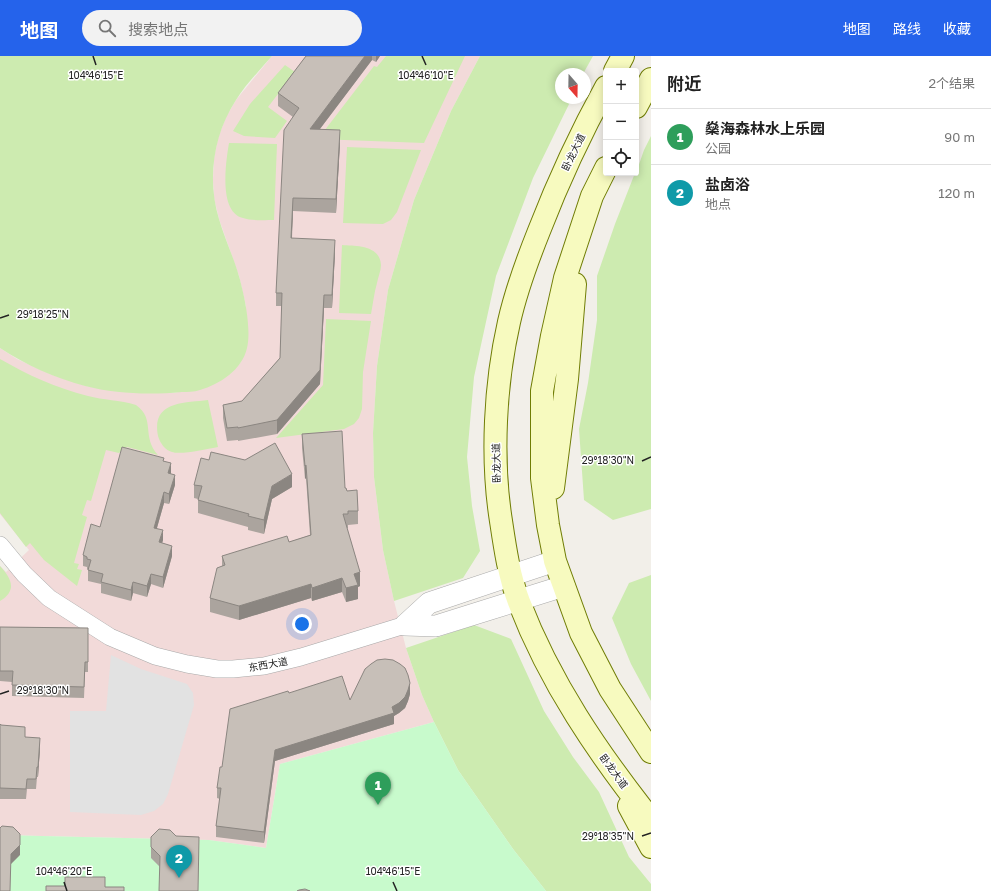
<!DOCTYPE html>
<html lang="zh">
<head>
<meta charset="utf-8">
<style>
  body { margin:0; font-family:"Golos Text","Noto Sans SC",sans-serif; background:#f2f2f2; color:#222 }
  .controls { position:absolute; right:12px; top:12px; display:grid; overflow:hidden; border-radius:4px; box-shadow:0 2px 10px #0003 }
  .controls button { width:36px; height:36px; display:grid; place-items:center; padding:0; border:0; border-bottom:1px solid #e0e0e0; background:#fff; color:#222; font:20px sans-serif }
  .compass { position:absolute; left:555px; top:12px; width:36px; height:36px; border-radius:50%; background:#fff; box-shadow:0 2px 10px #0003; rotate:160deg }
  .you { position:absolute; left:302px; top:568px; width:14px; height:14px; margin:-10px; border:3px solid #fff; border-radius:50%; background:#1a73e8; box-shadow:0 0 0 6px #1a73e833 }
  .badge { display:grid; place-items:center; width:26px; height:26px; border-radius:50%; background:#2563eb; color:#fff; font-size:13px; font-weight:700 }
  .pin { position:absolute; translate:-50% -33px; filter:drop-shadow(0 1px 2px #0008) }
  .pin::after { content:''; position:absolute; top:21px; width:14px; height:12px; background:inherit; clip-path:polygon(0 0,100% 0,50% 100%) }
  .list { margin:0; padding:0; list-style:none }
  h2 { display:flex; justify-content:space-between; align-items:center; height:52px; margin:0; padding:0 16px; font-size:17px }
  h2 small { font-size:13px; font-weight:400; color:#767676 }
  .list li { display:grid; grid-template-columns:26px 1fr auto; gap:12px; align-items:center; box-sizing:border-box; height:56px; padding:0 16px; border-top:1px solid #e0e0e0 }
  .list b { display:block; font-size:15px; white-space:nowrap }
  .list p { margin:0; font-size:13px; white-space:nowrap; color:#767676 }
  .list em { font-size:13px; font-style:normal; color:#767676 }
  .icon { flex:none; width:22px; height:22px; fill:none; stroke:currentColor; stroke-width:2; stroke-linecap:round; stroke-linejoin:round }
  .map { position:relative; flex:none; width:651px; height:835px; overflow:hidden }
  header { display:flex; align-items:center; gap:24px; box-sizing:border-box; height:56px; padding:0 20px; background:#2563eb; color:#fff }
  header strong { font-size:19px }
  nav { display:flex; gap:22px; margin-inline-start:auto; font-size:14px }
  .search { width:280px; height:36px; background:#f2f2f2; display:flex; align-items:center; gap:10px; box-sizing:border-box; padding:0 14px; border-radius:22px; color:#767676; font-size:15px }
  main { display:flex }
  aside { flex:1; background:#fff }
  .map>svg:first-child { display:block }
</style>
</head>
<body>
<header>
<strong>地图</strong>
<div class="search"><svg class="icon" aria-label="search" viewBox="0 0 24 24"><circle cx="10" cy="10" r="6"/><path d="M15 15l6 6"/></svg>搜索地点</div>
<nav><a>地图</a><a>路线</a><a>收藏</a></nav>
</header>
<main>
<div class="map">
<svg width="651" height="835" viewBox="0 0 651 835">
  <rect width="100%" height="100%" fill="#f2efe9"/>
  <path fill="#f2dad9" d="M272,0H480L451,55L414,144L388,234L377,310L373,377L374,421L383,494L394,545L406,592L422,639L434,666L280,708L266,792L209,784L0,779V510L6,516L29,494L0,458V292L17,303L50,318L86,330L115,335L141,337H174L216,327L228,319L241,306L246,250L239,220L219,163L214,142L213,123L214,102L218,82L226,61L236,44Z"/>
  <path fill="#cdebb0" d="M0,0H272C260,14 246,28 236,44C213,79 207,124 219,163C226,187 237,208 242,232C246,248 251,276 247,292C242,314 220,328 200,334C194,336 187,336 182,336C150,339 116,338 85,330C55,322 26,309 0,292Z
    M386,0H465L424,87L318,83L374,10L377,11Z
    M480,0H593L583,18H561V42H572L533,122L496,220L474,321L467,401L472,450L480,495L463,522L394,545L383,494L374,421L373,377L377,310L388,234L414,144L451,55Z
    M285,9L295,16L268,51L287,65L275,82L244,80L233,75L250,48Z
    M651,80V453L613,464L584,444L579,373L588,327L597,264V220L615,168L635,117H636L644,94Z
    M229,87L277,88L274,164C265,164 251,165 243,162C218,156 226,105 229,87Z
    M347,91L421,94L397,156L391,164L383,168L343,167Z
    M342,189C356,190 380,189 381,209C381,215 378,221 377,227C374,237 373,248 371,258L339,257Z
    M326,263L371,265L363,316L362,353L359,362L354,368L344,373L276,382L323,329Z
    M0,303C28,319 56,332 88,340C103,344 120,344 136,349C156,363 141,380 158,399L127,391L119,397L106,394L91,445L87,444L82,459L87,461L74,507L79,508L77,513L82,514L77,530L44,504L30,487L26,491L0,457Z
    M208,344L218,391C208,393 180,399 172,396C165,394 160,387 158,380C151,345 184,347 208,344Z
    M0,510C11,522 18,534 0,545Z
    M651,519V645L631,608L612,562L629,527Z
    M474,569L511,583L544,655L573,701L599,736L629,801L651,828V835H546L513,793L458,714L434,666L422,639L406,592Z"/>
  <path fill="#c8facc" d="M434,666L458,714L513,793L546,835H0V779L209,784L266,792L280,708Z"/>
  <path fill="#e2e2e2" d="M111,599L141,613L187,628L193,637L194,649L168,738L163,748L154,755L141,759L70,756V655H106Z"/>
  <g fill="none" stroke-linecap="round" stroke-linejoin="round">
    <g stroke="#a9a9a9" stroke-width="18">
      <path id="minor" d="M0,489L24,518L49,542L110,581L155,600L187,608L217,613H233L264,610L301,601L405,569"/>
    </g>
    <g stroke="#a9a9a9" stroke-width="22">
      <path id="tertiary" d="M405,569L429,547L555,505
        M405,569L436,570L564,530"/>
    </g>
    <g stroke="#707d05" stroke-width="24">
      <path id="secondary" d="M615,15L623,0
        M606,31C580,78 558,126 539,175C527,205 516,235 509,266C495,328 491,402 501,465C505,492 509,520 519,546C550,627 598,697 651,764
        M636,51L651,23
        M606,112L592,140L565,222L552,280L542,335V422L548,469L555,505L581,577L610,633L651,696
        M553,432L567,323L575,228
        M629,750L651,791"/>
    </g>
    <use href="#minor" stroke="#fff" stroke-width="17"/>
    <use href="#tertiary" stroke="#fff" stroke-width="21"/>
    <use href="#secondary" stroke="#f7fabf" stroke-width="22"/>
  </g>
  <path fill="#aba49e" d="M306,0H380L376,6L372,4L320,73L340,87L336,157L293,155L292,182L335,197L332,252H324L320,328L277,378L238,385V384L227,385L223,362V349L242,345L280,302L282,250H276V237L293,61L278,50V37Z
    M302,378L347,435L358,455V468L348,469V472H347L360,530L358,531V543L346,546L342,536L312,545L311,542L239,564L210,556V542L222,510V500L289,486L310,479L306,422L305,423L302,392Z
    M164,405L171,418L175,429L169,448L164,447L157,472L163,484L162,487L172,500L163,532L151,528L147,541L133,537L131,545L101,537V528L88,525V514L87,513V511L83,510V499L100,471Z
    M194,429L292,431L272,443L264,478L248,474V471L198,457V443L194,442Z
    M0,571L88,572V616H85L84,642L12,640V626L0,625Z
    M289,637L350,644L410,638L408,645L405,652L399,657L394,660V668L275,705L264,787L216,781V770L220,743L217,742V732L222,711Z
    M0,668L25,681L40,692L38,721H37L36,733H27L26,743H0Z
    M170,774L160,811L151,802V781Z"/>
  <path fill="#8b8681" d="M365,0H372V4L310,86V73Z
    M376,0H380L376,6Z
    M340,74V87L336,157V143Z
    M293,142V155L291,196V182Z
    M335,184V197L332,252V239Z
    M324,239V252L320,328L277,378V364Z
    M171,407V418L168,417Z
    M306,409V422L305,423V410Z
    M292,418V431L272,443L264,478V464L272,430Z
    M175,419V429L169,448V438Z
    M164,436V447L154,482V472Z
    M163,474V484L159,497V486Z
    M172,490V500L163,532V521Z
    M360,516V530L358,531V543L346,546V532L354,518Z
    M151,518V528L147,541V530Z
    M342,522V536L312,545V532Z
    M133,526V537L131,545V534Z
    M311,528V542L239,564V550Z
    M410,627V638L408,645L405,652L399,657L394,660V668L275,705L264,787V776L275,694L392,651Z
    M40,682V692L38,721V711Z
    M20,789V799L11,808V798Z"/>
  <path fill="#c7bfb8" stroke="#8b8681" d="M306,0H365L310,73L340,74L336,143L293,142L291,182L335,184L332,239H324L320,314L277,364L238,372V371L227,372L223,349L242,345L280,302L282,237H276L284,74L299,52L278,37Z
    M342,375L345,432H346L347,435L357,434L358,455H348V458H343L360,516L354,518L358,529L346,532L342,522L312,532L311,528L239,550L210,542L217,512L225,509L222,500L287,480L289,486L311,479L306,409L305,410L302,378Z
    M275,387L292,418L272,430L264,464L248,460L249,458L198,444L202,430L194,429L201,402L209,404L211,396L245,404Z
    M122,391L164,402L163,405L171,407L168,417L175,419L169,438L164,436L154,472L163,474L159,486L172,490L163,521L151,518L147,530L133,526L131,534L101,526L103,518L88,514L91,504L87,503V501L83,499L91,468L100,471Z
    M0,571L88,572V606H85L84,631L12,629L13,615H0Z
    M385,603L393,604L400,608L405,612L408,619L410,627L408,634L405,641L399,647L392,651L394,657L275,694L264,776L216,770L221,732H217L220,711H222L230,653L288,635L289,637L342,620L350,644L365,613L371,608L377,604Z
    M0,668L1,669L25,671V681L40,682L38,711H37L36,723H27L26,733L0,732Z
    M2,770L13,771L20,778V789L11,798L10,835H0V772Z
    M159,773L170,774L176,780L199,781L198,835H159L160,800L151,791V781Z
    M65,821H105V831H124V835H46V830H65Z
    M305,833L310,835H297L299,834Z"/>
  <path fill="none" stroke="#222" stroke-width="1.5" d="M93,0L96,9M422,0L426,9M0,262L9,259M642,405L651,401M0,638L9,635M642,780L651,777M64,826L67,835M393,826L397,835"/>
  <g text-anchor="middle" stroke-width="3" stroke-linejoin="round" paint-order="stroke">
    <g font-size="10" fill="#222" stroke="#fff">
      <text transform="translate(573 96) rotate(-64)" y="4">卧龙大道</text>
      <text transform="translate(496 407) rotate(-91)" y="4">卧龙大道</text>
      <text transform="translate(268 608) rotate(-10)" y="4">东西大道</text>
      <text transform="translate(614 715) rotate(54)" y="4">卧龙大道</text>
    </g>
  </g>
  <g font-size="10" text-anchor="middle" fill="#222" stroke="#fff" stroke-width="3" stroke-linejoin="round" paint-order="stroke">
    <text x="96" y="23">104°46'15"E</text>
    <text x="426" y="23">104°46'10"E</text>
    <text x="43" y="262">29°18'25"N</text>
    <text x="608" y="408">29°18'30"N</text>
    <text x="43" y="638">29°18'30"N</text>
    <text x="608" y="784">29°18'35"N</text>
    <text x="64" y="819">104°46'20"E</text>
    <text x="393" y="819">104°46'15"E</text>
  </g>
</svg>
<div class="controls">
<button>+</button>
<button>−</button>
<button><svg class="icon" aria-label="locate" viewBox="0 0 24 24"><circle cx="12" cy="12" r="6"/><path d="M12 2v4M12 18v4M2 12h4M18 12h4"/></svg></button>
</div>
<svg class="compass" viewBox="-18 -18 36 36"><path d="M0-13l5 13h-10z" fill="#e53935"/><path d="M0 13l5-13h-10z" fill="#767676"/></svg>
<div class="you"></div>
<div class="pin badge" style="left:378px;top:749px;background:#2e9e5b">1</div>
<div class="pin badge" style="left:179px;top:822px;background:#0f9aa8">2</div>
</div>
<aside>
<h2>附近<small>2个结果</small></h2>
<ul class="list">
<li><span class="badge" style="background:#2e9e5b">1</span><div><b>燊海森林水上乐园</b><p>公园</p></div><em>90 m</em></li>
<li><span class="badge" style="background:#0f9aa8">2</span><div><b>盐卤浴</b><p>地点</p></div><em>120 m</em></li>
</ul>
</aside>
</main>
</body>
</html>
